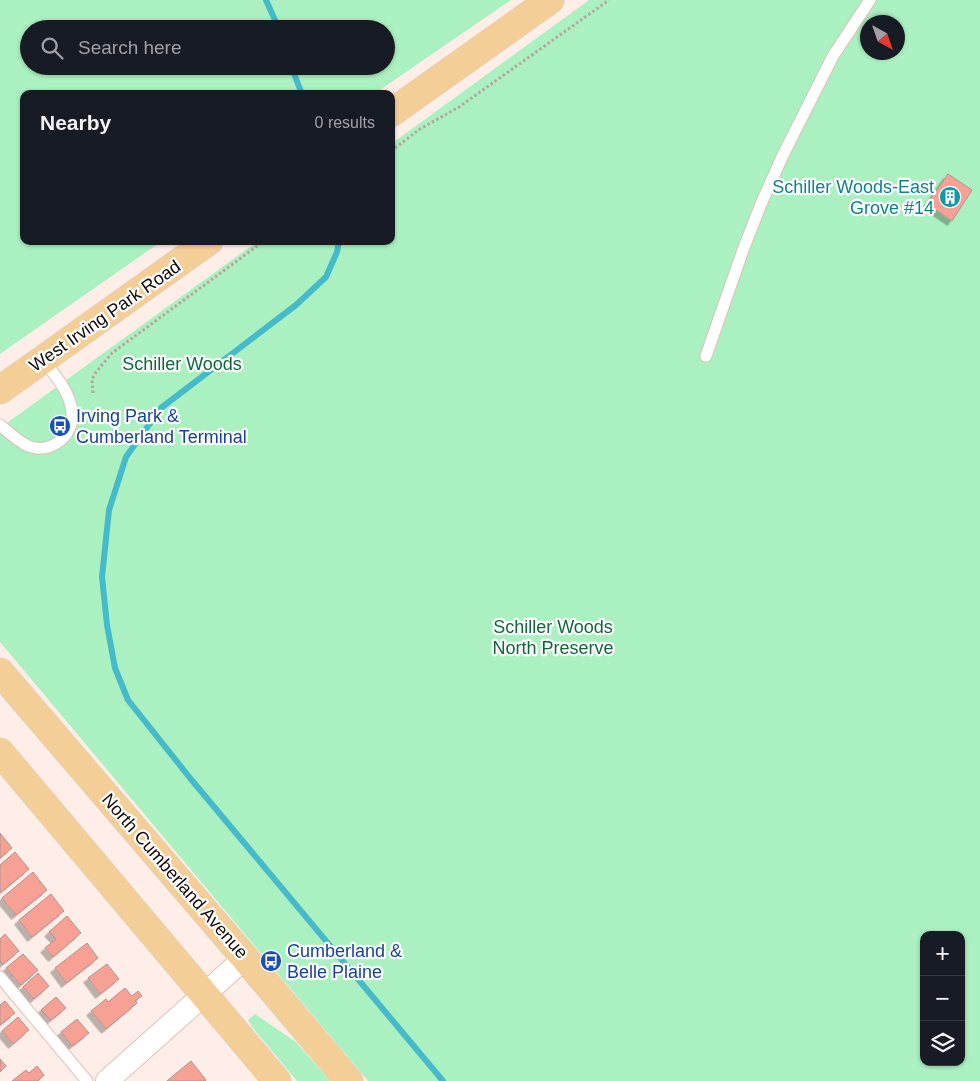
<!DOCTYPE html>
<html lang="en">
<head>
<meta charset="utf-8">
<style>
  body { margin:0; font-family:Arial,sans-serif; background:#20242c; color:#f1f3f6 }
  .controls { position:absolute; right:15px; bottom:15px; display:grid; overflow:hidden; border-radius:10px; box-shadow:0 1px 4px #0004 }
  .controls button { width:45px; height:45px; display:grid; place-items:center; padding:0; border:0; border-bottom:1px solid #363941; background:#171b24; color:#f1f3f6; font:25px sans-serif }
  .compass { position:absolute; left:860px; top:15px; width:45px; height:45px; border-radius:50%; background:#171b24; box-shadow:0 1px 4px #0004; rotate:140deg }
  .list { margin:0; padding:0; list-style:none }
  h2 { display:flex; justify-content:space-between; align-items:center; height:65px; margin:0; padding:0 20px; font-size:21px }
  h2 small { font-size:16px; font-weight:400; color:#9ea1a6 }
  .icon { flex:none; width:28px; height:28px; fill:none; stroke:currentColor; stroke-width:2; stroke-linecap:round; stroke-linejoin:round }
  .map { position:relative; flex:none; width:980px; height:1081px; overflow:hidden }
  .search { position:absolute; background:#171b24; box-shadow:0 1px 4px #0004; left:20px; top:20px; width:375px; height:55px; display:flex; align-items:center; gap:12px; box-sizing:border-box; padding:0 18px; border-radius:28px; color:#9ea1a6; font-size:19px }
  .panel { position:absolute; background:#171b24; box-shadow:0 1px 4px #0004; left:20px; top:90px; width:375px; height:155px; border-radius:10px }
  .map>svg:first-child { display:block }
</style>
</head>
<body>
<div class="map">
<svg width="980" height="1081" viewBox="0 0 980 1081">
  <defs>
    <filter id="shadow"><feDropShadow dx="-4.5" dy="4.5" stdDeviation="0" flood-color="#0004"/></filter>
  </defs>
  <rect width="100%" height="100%" fill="#ffeee7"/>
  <path fill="#abf0c0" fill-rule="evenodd" d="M0,0H511L374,94H24V241H162L0,354ZM29,29H386V66H29Z
    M589,0H980V1081H368L0,642V428L258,241H391V144ZM868,22H898V52H868ZM924,935H961V1062H924Z
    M255,1014L296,1042L330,1081H297L252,1027L248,1020Z"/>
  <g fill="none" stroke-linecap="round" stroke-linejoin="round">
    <path stroke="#45bbca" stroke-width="6" d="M266,0L279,29
      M291,66L302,94
      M339,241L337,252L326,277L296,305L161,408L126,457L109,510L102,577L107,625L115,668L128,700L190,778L443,1081"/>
  </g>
  <path fill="#f7a195" stroke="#af938f" filter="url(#shadow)" d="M948,174L972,190L952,221L927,204Z
    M0,833L12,848L0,858Z
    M15,852L29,869L0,893V865Z
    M33,872L47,890L16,915L2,898Z
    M51,894L64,911L32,937L19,920Z
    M67,916L81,933L53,957L45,948L56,939L49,932Z
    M5,934L19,951L3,964L0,961V939Z
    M87,943L98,958L66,983L55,968Z
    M23,954L38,970L21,985L6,968Z
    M107,964L119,979L100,994L88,978Z
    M38,973L49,986L34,999L23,987Z
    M125,988L132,996L138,991L142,996L135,1001L137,1003L106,1029L91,1011L106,999L108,1002Z
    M56,997L66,1008L51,1020L41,1010Z
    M5,1001L15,1013L0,1025V1005Z
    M18,1017L29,1030L13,1044L2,1031Z
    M77,1019L89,1033L72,1046L61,1032Z
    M0,1059L6,1066L0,1072Z
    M191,1061L206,1080L205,1081H167Z
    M37,1066L44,1075L38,1081H12L26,1070L29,1073Z"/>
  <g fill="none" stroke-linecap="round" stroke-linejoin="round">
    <g stroke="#ddc2b6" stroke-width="13">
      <path id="service" d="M706,356L743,250L761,204L783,155L833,56L870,0
        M0,425C9,433 18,441 28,446C50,455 74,436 72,413C71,393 55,375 43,360
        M0,977L87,1081"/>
    </g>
    <g stroke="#ddc2b6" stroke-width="24">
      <path id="minor" d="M107,1081L245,958"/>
    </g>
    <g stroke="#d4d3d2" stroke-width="29">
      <path id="primary" d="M391,113L550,0
        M0,390L209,241
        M0,672L245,958L349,1081
        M0,752L277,1081"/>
    </g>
    <path stroke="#b4a6a0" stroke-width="3" stroke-dasharray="2.5 2.5" stroke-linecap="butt" d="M391,151L420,129L459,107L609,0
      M93,393L92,379L96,372L112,353L264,241"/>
    <use href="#service" stroke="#fff" stroke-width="11"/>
    <use href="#minor" stroke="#fff" stroke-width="22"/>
    <use href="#primary" stroke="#f4ce97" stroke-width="28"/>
  </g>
  <defs>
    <g id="building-disc" transform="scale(1.125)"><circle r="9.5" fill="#0f9aa8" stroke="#fff"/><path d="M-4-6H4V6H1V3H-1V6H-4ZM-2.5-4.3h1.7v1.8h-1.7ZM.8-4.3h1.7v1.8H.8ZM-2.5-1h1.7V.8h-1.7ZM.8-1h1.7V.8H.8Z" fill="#fff"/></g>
    <g id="bus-disc" transform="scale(1.125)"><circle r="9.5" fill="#1a4fb4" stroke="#fff"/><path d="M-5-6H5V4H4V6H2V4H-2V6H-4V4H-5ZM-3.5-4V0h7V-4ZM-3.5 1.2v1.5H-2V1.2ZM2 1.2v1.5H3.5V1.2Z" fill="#fff"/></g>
  </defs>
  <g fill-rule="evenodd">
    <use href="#building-disc" x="950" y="197"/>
    <use href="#bus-disc" x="60" y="426"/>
    <use href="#bus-disc" x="271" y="961"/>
  </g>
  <g text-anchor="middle" stroke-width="4.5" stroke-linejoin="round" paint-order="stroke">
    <g font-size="18" fill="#0d838f" stroke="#fff" text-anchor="end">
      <text x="934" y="193">Schiller Woods-East<tspan x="934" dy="21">Grove #14</tspan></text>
    </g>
    <g font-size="18" fill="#120a06" stroke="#fff">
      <text transform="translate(105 316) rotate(-35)" y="6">West Irving Park Road</text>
      <text transform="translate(175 876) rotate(49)" y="6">North Cumberland Avenue</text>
    </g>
    <g font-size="18" fill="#116739" stroke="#fff">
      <text x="182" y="370">Schiller Woods</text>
      <text x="553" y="633">Schiller Woods<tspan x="553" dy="21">North Preserve</tspan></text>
    </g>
    <g font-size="18" fill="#164399" stroke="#fff" text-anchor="start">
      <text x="76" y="422">Irving Park &amp;<tspan x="76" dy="21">Cumberland Terminal</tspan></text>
      <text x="287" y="957">Cumberland &amp;<tspan x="287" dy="21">Belle Plaine</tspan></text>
    </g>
  </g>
</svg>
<div class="controls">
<button>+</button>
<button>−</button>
<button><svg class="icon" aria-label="layers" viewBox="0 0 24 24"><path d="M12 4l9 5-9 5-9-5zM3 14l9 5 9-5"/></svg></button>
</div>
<svg class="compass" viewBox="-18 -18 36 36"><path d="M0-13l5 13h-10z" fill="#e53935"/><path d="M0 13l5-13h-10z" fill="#9ea1a6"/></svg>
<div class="search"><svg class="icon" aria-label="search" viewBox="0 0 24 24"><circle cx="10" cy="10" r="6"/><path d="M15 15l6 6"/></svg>Search here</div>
<section class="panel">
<h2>Nearby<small>0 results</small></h2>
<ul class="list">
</ul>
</section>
</div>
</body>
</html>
